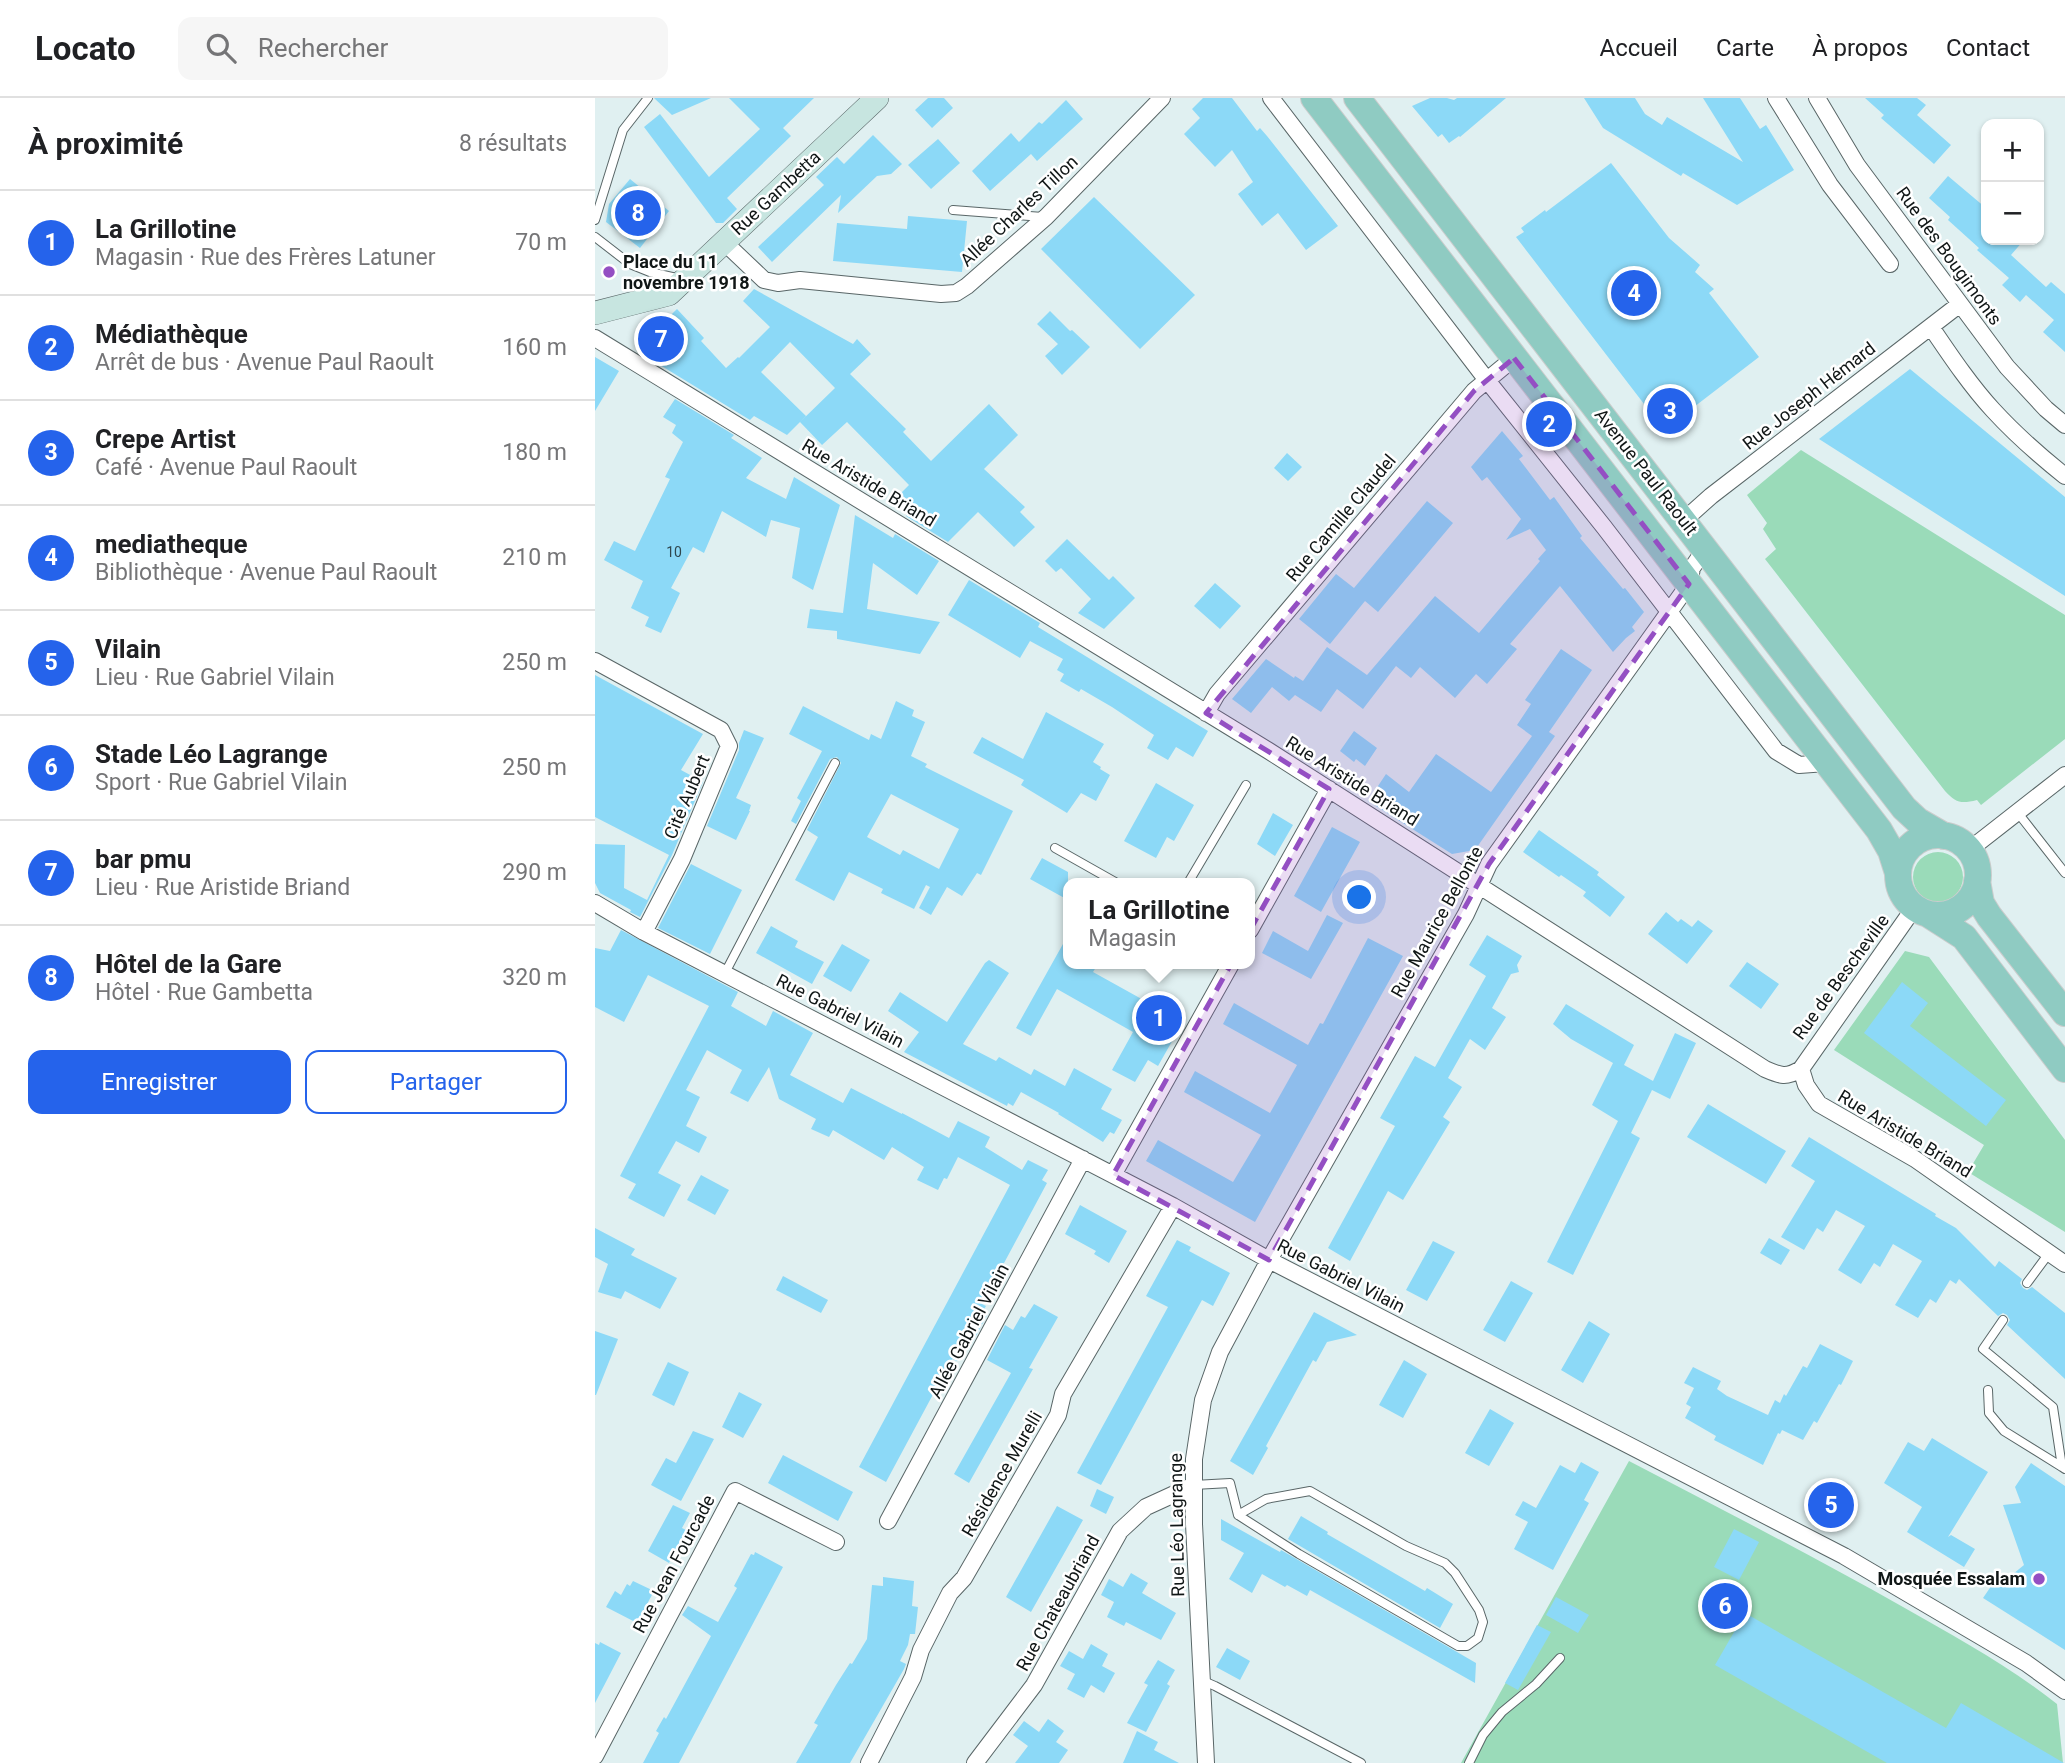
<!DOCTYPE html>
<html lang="fr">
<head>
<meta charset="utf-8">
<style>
  body { margin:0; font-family:Roboto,sans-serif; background:#f6f6f6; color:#202124 }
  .controls { position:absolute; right:21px; top:21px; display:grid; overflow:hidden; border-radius:14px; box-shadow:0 2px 5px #0004 }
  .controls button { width:63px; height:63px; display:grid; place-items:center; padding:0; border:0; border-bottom:2px solid #e0e0e0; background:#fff; color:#202124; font:35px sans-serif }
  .you { position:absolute; left:765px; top:800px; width:24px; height:24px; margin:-18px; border:5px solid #fff; border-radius:50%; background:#1a73e8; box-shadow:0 0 0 10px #1a73e833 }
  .badge { display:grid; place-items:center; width:46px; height:46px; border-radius:50%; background:#2563eb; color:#fff; font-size:23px; font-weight:700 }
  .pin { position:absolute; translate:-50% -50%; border:4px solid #fff; box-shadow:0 2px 7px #0006 }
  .popup { position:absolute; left:468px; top:780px; width:192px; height:91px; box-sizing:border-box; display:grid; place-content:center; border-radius:14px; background:#fff; filter:drop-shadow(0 2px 5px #0005); font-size:23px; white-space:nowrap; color:#757577 }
  .popup b { font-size:26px; color:#202124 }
  .popup::after { content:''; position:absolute; left:50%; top:100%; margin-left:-14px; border:14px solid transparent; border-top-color:#fff }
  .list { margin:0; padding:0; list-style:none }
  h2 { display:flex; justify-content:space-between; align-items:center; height:91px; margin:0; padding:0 28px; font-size:30px }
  h2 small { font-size:23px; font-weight:400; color:#757577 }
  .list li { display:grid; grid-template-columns:46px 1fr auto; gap:21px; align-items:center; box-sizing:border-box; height:105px; padding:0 28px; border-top:2px solid #e0e0e0 }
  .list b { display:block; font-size:26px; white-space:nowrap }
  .list p { margin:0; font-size:23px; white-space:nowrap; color:#757577 }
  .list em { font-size:23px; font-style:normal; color:#757577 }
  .actions { display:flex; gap:14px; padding:21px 28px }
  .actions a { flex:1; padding:16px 0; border:2px solid #2563eb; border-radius:14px; text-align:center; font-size:24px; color:#2563eb }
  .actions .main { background:#2563eb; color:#fff }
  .icon { flex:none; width:38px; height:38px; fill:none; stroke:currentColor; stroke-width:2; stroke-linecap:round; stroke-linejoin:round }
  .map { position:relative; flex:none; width:1470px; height:1665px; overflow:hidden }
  header { display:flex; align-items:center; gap:42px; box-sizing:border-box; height:98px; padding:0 35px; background:#fff; border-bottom:2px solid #e0e0e0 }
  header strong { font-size:33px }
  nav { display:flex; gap:38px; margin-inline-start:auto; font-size:24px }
  .search { width:490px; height:63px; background:#f6f6f6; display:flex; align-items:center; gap:18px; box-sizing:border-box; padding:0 24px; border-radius:14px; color:#757577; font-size:26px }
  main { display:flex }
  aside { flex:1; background:#fff }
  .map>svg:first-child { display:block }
</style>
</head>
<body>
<header>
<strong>Locato</strong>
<div class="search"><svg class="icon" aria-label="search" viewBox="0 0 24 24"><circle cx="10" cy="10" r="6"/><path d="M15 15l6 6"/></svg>Rechercher</div>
<nav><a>Accueil</a><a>Carte</a><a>À propos</a><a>Contact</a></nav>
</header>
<main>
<aside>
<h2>À proximité<small>8 résultats</small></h2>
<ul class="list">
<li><span class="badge">1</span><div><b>La Grillotine</b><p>Magasin · Rue des Frères Latuner</p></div><em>70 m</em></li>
<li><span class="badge">2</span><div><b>Médiathèque</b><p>Arrêt de bus · Avenue Paul Raoult</p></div><em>160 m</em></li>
<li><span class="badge">3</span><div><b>Crepe Artist</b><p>Café · Avenue Paul Raoult</p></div><em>180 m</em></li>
<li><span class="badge">4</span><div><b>mediatheque</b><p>Bibliothèque · Avenue Paul Raoult</p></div><em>210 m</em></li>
<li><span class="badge">5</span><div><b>Vilain</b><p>Lieu · Rue Gabriel Vilain</p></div><em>250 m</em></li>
<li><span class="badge">6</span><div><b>Stade Léo Lagrange</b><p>Sport · Rue Gabriel Vilain</p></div><em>250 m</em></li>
<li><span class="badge">7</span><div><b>bar pmu</b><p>Lieu · Rue Aristide Briand</p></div><em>290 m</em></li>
<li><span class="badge">8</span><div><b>Hôtel de la Gare</b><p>Hôtel · Rue Gambetta</p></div><em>320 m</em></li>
</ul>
<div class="actions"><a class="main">Enregistrer</a><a>Partager</a></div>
</aside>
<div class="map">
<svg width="1470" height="1665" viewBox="0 0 1470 1665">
  <rect width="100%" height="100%" fill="#e0f0f1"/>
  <path fill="#9adbb9" d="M1206,352L1470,517V641L1386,707L1382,702C1366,706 1361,705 1350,693L1170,461L1181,451L1168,431L1172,425L1152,397Z
    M1318 779a25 25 0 1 1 50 0a25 25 0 1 1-50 0Z
    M1310,853L1334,859L1470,1042V1134L1373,1074L1389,1047L1239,952Z
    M1034,1363C1126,1411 1218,1458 1308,1509C1361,1539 1414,1568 1462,1606L1468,1665H866Z"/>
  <path fill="#8cd9f7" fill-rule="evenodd" d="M59,0H116L77,17Z
    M134,0H219L188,30L196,38L132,100L142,111L128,125H121L49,29L65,16L114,79L165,31Z
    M333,0H349L358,10L337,30L320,12Z
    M608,0H637L662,33L665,30L672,38L743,128L711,152L683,115L667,128L643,96L658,84L637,52L620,69L589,36L605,20L597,11Z
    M835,0H852L859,2L862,0H911L865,39L864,38L854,45L847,36L843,39L817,8Z
    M989,0H1040L1050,16L1067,27L1072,19L1148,64L1108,0H1145L1165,31L1171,27L1199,72L1142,107L1088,75L1086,78L1008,30Z
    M1270,0H1322L1331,7L1322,17L1356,47L1339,66L1286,20L1289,17Z
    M471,2L488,21L442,63L436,56L395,93L377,73L416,35L424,44L444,24L447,26Z
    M278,37L307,66L296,76L282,78L243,115L246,97L177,164L163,149L229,87L221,79L242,59L249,66Z
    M343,41L365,65L336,91L313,67Z
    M1016,65L1074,140L1105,167L1100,174L1119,191L1114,195L1164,259L1069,332L921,139L929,134L926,130L950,112L951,114Z
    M1353,78L1391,110V142H1429L1416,157L1451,189L1456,184L1470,196V254L1448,234L1459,222L1431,197L1425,204L1407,187L1414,180L1382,152L1384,150L1353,122L1355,119L1334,100Z
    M35,81L74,113L45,150L11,124L14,106Z
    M499,99L600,197L545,251L446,151Z
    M313,118L372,123L367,174L238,163L242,125L312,131Z
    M159,191L258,246L262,241L276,256L255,276L311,331L308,334L336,363L394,306L423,337L389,371L430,409L425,414L440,429L419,449L383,414L353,444L311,418L315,411L299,402L314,387L252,324L227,347L205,324L240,290L195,244L166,274L211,318L192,337L159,318L155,322L47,256L45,247L82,211L109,240L106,243L131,270L143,259L144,260L175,229L148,203Z
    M455,213L475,233L477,232L495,249L467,277L450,258L463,246L442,226Z
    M0,259L24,273L0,313Z
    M1315,271L1470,399V498L1224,341Z
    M80,301L139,337L136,340L167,360L151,380L191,401L199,379L245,407L218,492L197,480L205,430L176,422L171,439L127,413L109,455L98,449L76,490L85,495L66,535L50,528L54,519L36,510L48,483L9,462L19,443L40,453L75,381L70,379L88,344L77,335L81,327L68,319Z
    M907,333L928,358L924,361L955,402L959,399L987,438L985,440L1028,491L1030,490L1049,514L1037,529L1040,533L1031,540L1018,554L965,488L915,546L922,551L892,586L881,576L860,600L825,569L816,580L801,568L768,611L742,591L726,614L700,597L694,603L677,589L656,615L637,601L671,561L699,580L700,578L708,583L732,549L772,577L840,498L884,535L945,463L943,461L951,452L935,431L911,442L926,421L892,379L887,383L876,369Z
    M692,355L707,369L693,383L679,370Z
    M832,403L858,425L783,514L770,503L735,546L704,521L741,476L759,490Z
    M260,417L298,440L300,436L344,463L322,497L278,465L272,511L345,524L325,556L242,541V533L212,530L215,511L248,515Z
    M472,441L514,482L518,478L540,500L509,531L483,515L496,501L466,470L461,474L450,463Z
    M374,482L445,525L443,529L613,633L598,659L581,649L573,662L552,650L559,637L517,609L486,591L484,594L465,583L469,576L462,572L468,561L435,543L425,560L353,517Z
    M620,485L646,508L625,531L599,508Z
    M966,551L997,572L954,634L960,638L880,752L857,756L773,703L791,676L814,694L841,656L896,694L937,638L922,627L936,606L930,602Z
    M0,577L108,636L86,672L108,684L77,757L45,819L35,814L36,812L5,795L0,785V746L30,747L29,790L52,802L74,757L0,719Z
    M301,603L319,612L317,618L330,624L316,658L332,666L330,669L418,713L386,777L382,775L367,798L352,789L336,817L324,810L335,789L331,787L319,811L286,795L288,791L254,774L239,803L200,782L223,739L212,732L246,665L242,659L235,661L201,726L196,723L206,703L202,700L227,653L194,636L208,608L274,642L276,636L286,641ZM296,696L364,731L344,771L308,752L305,757L272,739Z
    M451,614L509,646L498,664L506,669L505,671L515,677L501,703L486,695L472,715L426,687L429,682L378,655L387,639L428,661Z
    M149,632L169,640L141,700L156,707L154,713H155L141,742L112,728L144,652V645Z
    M759,633L782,650L770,668L761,661L759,664L745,653Z
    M561,685L599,707L579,743L572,739L561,760L529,743Z
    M678,715L698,727L680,758L662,746Z
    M737,729L765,744L726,814L699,798Z
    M944,732L1004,774L1002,777L1030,799L1015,819L988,798L991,794L966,777L964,779L928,754Z
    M447,760L473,774V802L435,781Z
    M96,766L147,792L115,856L63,830Z
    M1071,814L1083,824L1086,821L1097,829L1103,822L1118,833L1092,866L1053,836Z
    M732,817L748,825L716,881L667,855L678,833L713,853Z
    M176,828L203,843L200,849L229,864L217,886L161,855Z
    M26,832L143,894L136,908L171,928L178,913L218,935L195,977L248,1005L256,990L307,1016V1015L354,1040L363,1023L395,1039L390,1049L427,1072L433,1062L453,1072L447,1082L452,1085L387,1206L391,1208L387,1215L392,1217L374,1251L370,1249L362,1263L357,1261L291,1384L264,1369L415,1087L363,1059L352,1081L349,1080L343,1092L322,1082L329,1069L297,1049L289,1062L238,1032L234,1039L216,1031L221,1021L184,1001L174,969L153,1004L135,995L147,972L112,952L91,992L105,999L91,1028L112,1039L104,1055L81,1043L63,1075L86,1087L69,1119L33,1100L41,1086L25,1078L114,908L53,877L29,924L0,909V850L15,853Z
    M473,837V866H503L498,874L588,924L563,968L553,962L540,984L517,972L538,934L462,891L436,938L421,930Z
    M892,837L927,858L922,867L924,874L916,876L897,910L911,919L890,952L875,941L853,980L867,989L848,1019L855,1024L808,1102L793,1093L755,1163L733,1150L800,1028L785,1020L820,958L840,969L891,878L874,867Z
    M773,840L808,858L660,1124L551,1063L563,1042L638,1084L666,1037L589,994L600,973L675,1015L702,967L628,926L639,905L713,947L725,925L728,926Z
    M247,846L275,862L256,894L228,878Z
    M394,862L414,875L368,946L401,963L404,959L436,977L439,971L470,988L479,970L517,991L506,1011L527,1022L519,1036L515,1034L508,1044L463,1016L464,1015L426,994L418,1008L413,1005L412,1008L309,954L324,934L293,913L305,894L352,924L390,865Z
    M1152,864L1184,886L1166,911L1134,888Z
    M1307,884L1333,905L1315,928L1411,1002L1391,1028L1269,935Z
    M971,906L1039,947L1029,967L1058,983L1080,935L1101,945L1075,1001L1057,992L1036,1035L1045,1040L978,1177L952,1164L1023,1023L997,1007L1018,965L976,941L958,926Z
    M1113,1006L1191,1053L1171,1086L1092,1039Z
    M1214,1039L1341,1116L1340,1118L1361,1130L1400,1169L1404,1163L1427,1181L1425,1185L1428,1190L1432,1192L1437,1189L1470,1215V1281L1412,1227L1415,1222L1412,1217L1408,1215L1403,1218L1364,1181L1361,1186L1355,1182L1341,1205L1335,1201L1323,1220L1300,1207L1327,1163L1298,1146L1285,1169L1279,1165L1266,1186L1243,1172L1270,1128L1241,1112L1228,1134L1222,1130L1209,1152L1186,1139L1220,1083L1196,1068Z
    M106,1077L134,1092L120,1117L92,1102Z
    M485,1107L532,1133L514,1165L499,1156L501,1153L470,1136Z
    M0,1130L40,1151L36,1157L82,1180L65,1211L30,1193L26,1201L3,1194L13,1166L0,1159Z
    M1174,1140L1195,1152L1186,1167L1165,1155Z
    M582,1142L596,1149L594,1153L635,1175L618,1208L607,1202L506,1387L482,1375L573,1209L551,1198Z
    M838,1143L860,1154L832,1203L811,1192Z
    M188,1178L233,1202L226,1215L181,1192Z
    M916,1183L938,1195L910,1244L888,1232Z
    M439,1206L463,1219L434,1270L438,1271L374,1385L359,1376L416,1275L392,1262L410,1227L418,1232L426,1218L430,1220Z
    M719,1214L762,1237L732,1244L721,1264L718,1262L671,1348L673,1350L658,1377L635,1363Z
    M994,1223L1015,1236L988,1285L966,1272Z
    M0,1233L23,1241L1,1297H0Z
    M1225,1246L1258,1263L1246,1287L1244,1286L1222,1325L1219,1323L1208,1342L1187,1332L1185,1336L1183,1335L1168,1367L1119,1342L1121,1338L1090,1320L1096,1309L1091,1306L1099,1290L1089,1285L1098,1269L1126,1283L1122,1291L1132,1298L1173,1317L1180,1302L1185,1305L1189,1296L1191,1298L1208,1268L1212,1270Z
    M809,1262L832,1276L808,1320L784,1307Z
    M73,1264L94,1274L79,1308L57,1297Z
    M144,1294L167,1306L148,1340L127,1329Z
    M895,1311L919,1325L894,1368L870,1355Z
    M98,1333L119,1341L86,1403L56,1387L71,1360L81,1365Z
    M1337,1340L1393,1374L1353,1439L1356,1437L1380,1451L1369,1469L1312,1434L1327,1409L1289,1385L1313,1344L1329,1353Z
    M188,1357L258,1394L243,1423L173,1385Z
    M986,1364L1004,1374L989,1402L994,1405L958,1472L919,1451L933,1424L920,1417L928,1403L941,1410L965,1367L980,1375Z
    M1436,1365L1470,1388V1552L1388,1500L1401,1481L1410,1486L1418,1476L1429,1467L1408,1407L1426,1405L1420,1389Z
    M502,1391L519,1399L511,1416L495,1408Z
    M78,1407L95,1415L87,1430L91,1432L74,1465L53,1453Z
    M462,1408L488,1422L436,1514L411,1499Z
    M706,1418L733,1434L732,1436L830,1493L832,1490L858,1506L845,1530L693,1441Z
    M626,1421L685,1454L686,1452L881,1565L880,1585L715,1492L712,1498L692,1487L690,1489L667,1476L657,1495L634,1481L649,1455L626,1442Z
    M1139,1431L1164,1444L1144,1482L1119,1469Z
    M160,1454L188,1469L84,1665H48L64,1635L61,1633L69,1619L71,1621L116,1538L87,1517L93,1508L123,1524L142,1490L139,1488L156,1456L159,1457Z
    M536,1475L553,1485L547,1495L581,1515L566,1542L531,1524L529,1528L512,1519L519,1504L506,1497L514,1481L528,1489Z
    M288,1479L319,1483L317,1508L323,1509L320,1536H315L313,1547L305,1563L311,1566L309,1571L255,1665H201L223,1627L219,1625L241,1587L255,1565L257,1566L272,1541L277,1487L288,1488Z
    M38,1483L59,1493L42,1525L11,1509L20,1493L26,1497L32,1486L35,1488Z
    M961,1499L994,1517L983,1535L951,1517Z
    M1150,1515L1351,1630L1366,1605L1469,1665H1292L1120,1567Z
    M942,1527L956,1534L923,1592L910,1585Z
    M5,1544L26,1555L0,1605V1545L4,1547Z
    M496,1546L513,1556L507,1568L520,1575L509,1595L496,1587L489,1600L472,1591L480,1576L465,1568L474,1553L488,1561Z
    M632,1550L655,1563L645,1582L621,1569Z
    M563,1562L580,1572L572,1586L575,1588L551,1634L532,1625L553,1587L549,1585Z
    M453,1621L469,1633L461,1644L473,1652L464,1665H420L433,1648L418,1637L429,1623L444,1634Z
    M542,1633L563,1644L559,1652L584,1665H528Z"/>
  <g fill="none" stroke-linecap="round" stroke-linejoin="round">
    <g stroke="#596667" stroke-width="10">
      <path id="lane" d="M358,112L448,119
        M0,122L28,32L53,0
        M0,139L35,166L55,174L86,181
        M1423,715L1470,775
        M460,750L522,785
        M593,785L651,687
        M130,875L240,665
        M1432,1185L1455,1154
        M1408,1222L1388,1251L1458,1309L1467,1369L1470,1371
        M1393,1292L1394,1315L1409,1333L1467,1369
        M599,1387L635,1385L643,1417L704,1456L863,1548H872L883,1540L888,1524L884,1512L860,1475L850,1465L811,1448L715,1393L671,1401L643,1417
        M606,1582L620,1588L766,1665
        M874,1665L888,1637L907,1614L941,1586L965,1560"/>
    </g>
    <g stroke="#596667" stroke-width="18">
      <path id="street" d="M676,0L891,281L1009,429L1181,653L1204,667L1231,665
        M1181,0L1235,87L1295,166
        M1222,0L1262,67L1412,269L1451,311L1470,327
        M129,144L169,182L183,185L205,182L346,196L361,195L372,188L451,119L567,0
        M1336,229C1355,257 1375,287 1398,312C1420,336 1445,358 1470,378
        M0,240L674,653L1170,971C1186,978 1191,980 1206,971L1319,810
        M1088,423L1116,398L1365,206
        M0,563L126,632L134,648L87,761L49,834
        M611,615L622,596L879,293L919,260
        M1374,752L1470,677
        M0,805L49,834L578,1108L674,1162L1249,1458L1431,1565L1470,1593
        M655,832L734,691
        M1206,971L1211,987L1224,1006L1320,1061L1470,1166
        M518,1077L636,866
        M293,1423L488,1061
        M0,1658L140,1393L241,1444
        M274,1665L318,1579L326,1552L355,1495L369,1480L463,1317L468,1296L578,1108
        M380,1665L439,1587L525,1433L551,1409L599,1387
        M611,1665L599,1426V1361L608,1302L625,1254L674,1162L871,816L894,766L1094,486L1097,470L1110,451"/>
    </g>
    <g stroke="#596667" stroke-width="24">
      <path id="secondary" d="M0,215L74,196L282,0"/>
    </g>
    <g stroke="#cacccc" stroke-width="28">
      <path id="primary" d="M719,0L1284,732L1296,753L1303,775
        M762,0L1309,710L1323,723L1349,738
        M1303 777a40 40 0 1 1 80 0a40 40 0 1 1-80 0Z
        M1382,783L1386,805L1394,818L1470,915
        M1333,816L1369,839L1470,971"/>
    </g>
    <use href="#lane" stroke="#fff" stroke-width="8"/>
    <use href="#street" stroke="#fff" stroke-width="16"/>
    <use href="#secondary" stroke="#c7e5e0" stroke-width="23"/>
    <use href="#primary" stroke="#8fcbc2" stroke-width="26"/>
  </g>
  <path fill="#944fc3" fill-opacity="0.2" stroke="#944fc3" stroke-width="5" stroke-dasharray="14 9" stroke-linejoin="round" d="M919,260L1094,486L894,766L674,1162L518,1077L734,691L611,615L879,293Z"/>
  <g fill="#944fc3" stroke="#fff" stroke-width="2.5">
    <circle cx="14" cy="174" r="7"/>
    <circle cx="1444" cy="1481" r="7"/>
  </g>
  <g text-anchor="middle" stroke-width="5" stroke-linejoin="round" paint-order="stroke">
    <g font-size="14" fill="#2f474e">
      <text x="79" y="459">10</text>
    </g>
    <g font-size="18" fill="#101616" stroke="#fff">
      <text transform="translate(181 95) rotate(-43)" y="6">Rue Gambetta</text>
      <text transform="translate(424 113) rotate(-43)" y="6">Allée Charles Tillon</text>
      <text transform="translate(1354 158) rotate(54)" y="6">Rue des Bougimonts</text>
      <text transform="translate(1214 298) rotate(-38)" y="6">Rue Joseph Hémard</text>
      <text transform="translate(1051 374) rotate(52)" y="6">Avenue Paul Raoult</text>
      <text transform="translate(274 385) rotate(31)" y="6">Rue Aristide Briand</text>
      <text transform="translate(746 420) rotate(-50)" y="6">Rue Camille Claudel</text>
      <text transform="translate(757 683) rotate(32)" y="6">Rue Aristide Briand</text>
      <text transform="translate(92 699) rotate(-67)" y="6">Cité Aubert</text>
      <text transform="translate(842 824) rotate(-61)" y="6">Rue Maurice Bellonte</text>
      <text transform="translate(1246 879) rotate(-54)" y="6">Rue de Bescheville</text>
      <text transform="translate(245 913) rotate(27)" y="6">Rue Gabriel Vilain</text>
      <text transform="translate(1310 1036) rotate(31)" y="6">Rue Aristide Briand</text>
      <text transform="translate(746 1178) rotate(27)" y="6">Rue Gabriel Vilain</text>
      <text transform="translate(374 1233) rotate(-62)" y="6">Allée Gabriel Vilain</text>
      <text transform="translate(407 1376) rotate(-60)" y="6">Résidence Murelli</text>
      <text transform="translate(582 1427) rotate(-91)" y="6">Rue Léo Lagrange</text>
      <text transform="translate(79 1466) rotate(-62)" y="6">Rue Jean Fourcade</text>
      <text transform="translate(463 1505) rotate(-61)" y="6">Rue Chateaubriand</text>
    </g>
    <g font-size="18" font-weight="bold" fill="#101616" stroke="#fff" text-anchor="start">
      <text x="28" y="170">Place du 11<tspan x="28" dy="21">novembre 1918</tspan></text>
      <text x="1430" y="1487" text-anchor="end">Mosquée Essalam</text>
    </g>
  </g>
</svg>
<div class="controls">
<button>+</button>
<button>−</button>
</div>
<div class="you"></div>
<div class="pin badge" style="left:564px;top:920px">1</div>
<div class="popup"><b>La Grillotine</b>Magasin</div>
<div class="pin badge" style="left:954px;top:326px">2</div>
<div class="pin badge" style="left:1075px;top:313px">3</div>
<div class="pin badge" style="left:1039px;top:195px">4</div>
<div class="pin badge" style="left:1236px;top:1407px">5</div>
<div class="pin badge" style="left:1130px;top:1508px">6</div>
<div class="pin badge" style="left:66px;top:241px">7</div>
<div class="pin badge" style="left:43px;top:115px">8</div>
</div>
</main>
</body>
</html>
